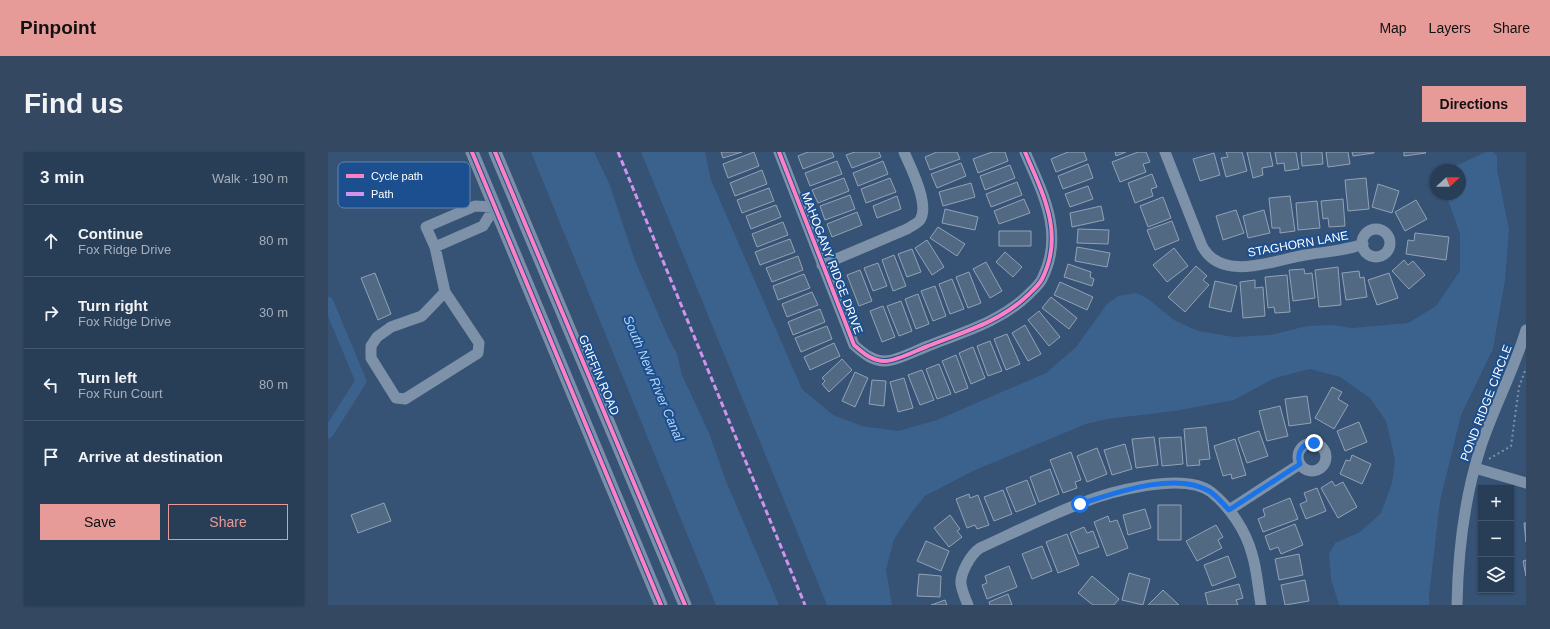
<!DOCTYPE html>
<html lang="en">
<head>
<meta charset="utf-8">
<style>
  body { margin:0; font-family:Helvetica,sans-serif; background:#344961; color:#f1f3f6 }
  .controls { position:absolute; right:12px; bottom:12px; display:grid; overflow:hidden; border-radius:0px; box-shadow:0 1px 3px #0004 }
  .controls button { width:36px; height:36px; display:grid; place-items:center; padding:0; border:0; border-bottom:1px solid #44576d; background:#283e57; color:#f1f3f6; font:20px sans-serif }
  .compass { position:absolute; left:1102px; top:12px; width:36px; height:36px; border-radius:50%; background:#283e57; box-shadow:0 1px 3px #0004; rotate:69deg }
  .stop { position:absolute; width:12px; height:12px; margin:-9px; border:3px solid #1a73e8; border-radius:50%; background:#fff }
  .stop.end { background:#1a73e8; border-color:#fff; box-shadow:0 1px 4px #0008 }
  .list { margin:0; padding:0; list-style:none }
  h2 { display:flex; justify-content:space-between; align-items:center; height:52px; margin:0; padding:0 16px; font-size:17px }
  h2 small { font-size:13px; font-weight:400; color:#a5aeba }
  .list li { display:grid; grid-template-columns:26px 1fr auto; gap:12px; align-items:center; box-sizing:border-box; height:72px; padding:0 16px; border-top:1px solid #44576d }
  .list b { display:block; font-size:15px; white-space:nowrap }
  .list p { margin:0; font-size:13px; white-space:nowrap; color:#a5aeba }
  .list em { font-size:13px; font-style:normal; color:#a5aeba }
  .actions { display:flex; gap:8px; padding:12px 16px }
  .actions a { flex:1; padding:9px 0; border:1px solid #e69b98; border-radius:0px; text-align:center; font-size:14px; color:#e69b98 }
  .actions .main { background:#e69b98; color:#111 }
  .icon { flex:none; width:22px; height:22px; fill:none; stroke:currentColor; stroke-width:2; stroke-linecap:round; stroke-linejoin:round }
  .map { position:relative; flex:none; width:1198px; height:453px; overflow:hidden; border-radius:0px }
  header { display:flex; align-items:center; gap:24px; box-sizing:border-box; height:56px; padding:0 20px; background:#e69b98; color:#111 }
  header strong { font-size:19px }
  nav { display:flex; gap:22px; margin-inline-start:auto; font-size:14px }
  .intro { display:flex; align-items:center; justify-content:space-between; box-sizing:border-box; height:96px; padding:0 24px }
  h1 { margin:0; font-size:28px }
  .button { padding:10px 18px; border-radius:0px; background:#e69b98; color:#111; font-size:14px; font-weight:700 }
  main { display:flex; gap:24px; padding:0 24px }
  aside { flex:1; background:#283e57; border-radius:0px; box-shadow:0 1px 3px #0004 }
  .map>svg:first-child { display:block }
</style>
</head>
<body>
<header>
<strong>Pinpoint</strong>
<nav><a>Map</a><a>Layers</a><a>Share</a></nav>
</header>
<div class="intro"><h1>Find us</h1><a class="button">Directions</a></div>
<main>
<aside>
<h2>3 min<small>Walk · 190 m</small></h2>
<ul class="list">
<li><svg class="icon" aria-label="ahead" viewBox="0 0 24 24"><path d="M12 20V5M6 11l6-6 6 6"/></svg><div><b>Continue</b><p>Fox Ridge Drive</p></div><em>80 m</em></li>
<li><svg class="icon" aria-label="right" viewBox="0 0 24 24"><path d="M7 20v-9h11M14 6l5 5-5 5"/></svg><div><b>Turn right</b><p>Fox Ridge Drive</p></div><em>30 m</em></li>
<li><svg class="icon" aria-label="left" viewBox="0 0 24 24"><path d="M17 20v-9H6M10 6l-5 5 5 5"/></svg><div><b>Turn left</b><p>Fox Run Court</p></div><em>80 m</em></li>
<li><svg class="icon" aria-label="arrive" viewBox="0 0 24 24"><path d="M6 21V4h12l-3 4 3 4H6"/></svg><div><b>Arrive at destination</b></div></li>
</ul>
<div class="actions"><a class="main">Save</a><a>Share</a></div>
</aside>
<div class="map">
<svg width="1198" height="453" viewBox="0 0 1198 453">
  <rect width="100%" height="100%" fill="#365274"/>
  <path fill="#3b618d" d="M203,0H266L281,31L306,106L340,185L349,202L354,223L381,281L398,329L451,453H388Z
    M313,0H377L383,28L474,237L505,263L534,274L570,279L609,268L718,221L748,195L779,152L790,144L808,141L819,146L846,168L870,179L906,185L942,183L979,174L1005,173L1024,176L1080,171L1108,154L1132,119V82L1118,42H1132V18H1119L1158,0H1165L1169,4V17L1181,78L1177,128L1165,197L1133,263L1112,349L1101,444V453H1011L1003,427L1001,402L1007,391L1032,380L1053,361L1064,331L1067,308L1058,269L1042,246L1012,225L982,217L947,226L906,248L847,259L779,267L758,272L645,319L597,344L584,360L566,387L558,418L564,453H499Z"/>
  <g fill="none" stroke-linecap="round" stroke-linejoin="round">
    <path stroke="#3b618d" stroke-width="11" d="M0,150L33,229L0,281"/>
  </g>
  <path fill="#526984" stroke="#92a2b6" d="M393,0H414L395,6Z
    M426,0L431,14L400,26L395,12Z
    M480,0H504L506,5L475,17L470,4Z
    M527,0H551L553,5L524,16L518,3Z
    M609,0H629L632,7L602,18L597,5Z
    M664,0H677L680,9L650,21L645,7Z
    M740,0H756L759,8L728,20L723,7Z
    M787,0H798L788,4Z
    M810,0H818L822,10L815,12L818,20L792,30L784,10Z
    M898,0H914L919,19L898,25L893,6L900,5Z
    M919,0H942L945,14L934,16L935,23L925,26Z
    M947,0H968L971,17L957,19L956,11L949,12Z
    M973,0H994L995,12L974,14Z
    M998,0H1020L1022,12L1000,15Z
    M1024,0H1046V1L1025,4Z
    M1076,0H1097L1098,1L1076,4Z
    M886,1L892,23L872,29L865,7Z
    M509,9L514,22L482,34L477,21Z
    M555,9L560,22L530,34L525,21Z
    M633,11L638,24L609,36L603,22Z
    M760,12L765,26L735,37L730,24Z
    M682,13L687,26L657,38L652,24Z
    M434,18L439,32L407,44L402,31Z
    M824,22L829,35L823,37L825,44L807,51L800,31Z
    M516,26L521,39L490,51L484,38Z
    M562,26L568,40L538,51L533,37Z
    M1038,26L1041,57L1020,59L1017,28Z
    M689,30L694,43L663,55L658,42Z
    M643,31L647,45L615,54L611,40Z
    M1050,32L1071,39L1064,61L1044,55Z
    M760,34L765,47L742,55L737,42Z
    M441,36L446,49L414,61L409,48Z
    M522,43L527,57L497,68L492,54Z
    M569,44L573,57L549,66L545,54Z
    M962,44L967,79L952,81V76H944L941,46Z
    M835,45L843,66L820,75L812,54Z
    M696,47L702,61L671,72L666,59Z
    M1015,47L1017,74L1001,75L1000,66L995,67L993,49Z
    M1088,48L1099,67L1077,79L1067,60Z
    M989,49L992,76L970,78L968,51Z
    M448,53L453,65L423,77L418,64Z
    M773,54L776,68L744,75L742,61Z
    M617,57L650,65L647,78L614,71Z
    M908,58L916,81L895,88L888,64Z
    M936,58L942,81L920,86L915,64Z
    M529,60L534,73L504,85L499,72Z
    M844,69L851,88L827,98L819,78Z
    M455,70L460,83L429,95L424,82Z
    M610,75L637,92L629,104L602,86Z
    M750,77L781,78L780,92L749,91Z
    M671,79H703V94H671Z
    M1087,81L1121,85L1118,108L1078,102L1080,88L1086,89Z
    M462,87L467,100L432,113L427,100Z
    M599,88L616,115L604,123L587,96Z
    M749,95L782,101L779,115L747,109Z
    M846,96L860,114L839,130L825,113Z
    M584,97L593,120L579,125L570,102Z
    M677,100L694,115L685,125L668,110Z
    M566,103L578,134L565,139L554,108Z
    M470,104L475,118L444,130L438,116Z
    M1076,108L1080,113L1085,109L1097,123L1081,137L1064,119Z
    M658,110L674,139L662,146L645,117Z
    M550,111L559,134L545,139L536,116Z
    M740,112L763,120L762,125L766,127L764,134L736,125Z
    M868,114L879,124L875,128L881,133L857,160L840,145Z
    M1010,115L1013,153L991,155L987,118Z
    M976,117L977,122L984,121L987,146L965,149L961,118Z
    M532,118L544,149L531,154L519,123Z
    M1031,119L1032,126L1036,125L1039,145L1018,148L1014,121Z
    M641,120L653,151L640,156L628,125Z
    M47,121L63,162L50,168L33,126Z
    M1061,121L1070,146L1049,153L1040,128Z
    M476,122L482,136L450,148L445,134Z
    M959,123L962,160L947,161L946,155L940,156L937,125Z
    M624,127L636,157L622,162L611,132Z
    M927,128V136L935,135L937,164L915,166L912,130Z
    M887,129L909,134L903,160L881,155Z
    M732,130L765,145L759,158L726,143Z
    M607,134L618,164L605,169L593,139Z
    M484,140L490,153L459,165L454,152Z
    M590,142L601,172L588,177L577,147Z
    M723,145L749,166L741,177L714,156Z
    M573,149L584,179L571,184L559,154Z
    M555,154L567,185L554,190L542,159Z
    M492,157L497,170L465,183L460,170Z
    M711,159L732,185L721,194L700,168Z
    M697,173L713,202L700,209L684,181Z
    M499,174L504,187L473,200L467,186Z
    M679,182L692,212L678,218L666,187Z
    M662,189L674,219L660,224L649,194Z
    M506,191L512,204L482,218L476,205Z
    M645,195L657,226L643,232L631,201Z
    M628,203L640,236L627,241L614,209Z
    M514,207L524,218L501,240L494,232L497,229L494,226Z
    M611,212L623,242L609,247L598,217Z
    M594,218L606,248L592,253L580,223Z
    M527,220L540,226L527,255L514,249Z
    M576,226L585,256L570,260L562,230Z
    M544,228L558,229L556,254L541,252Z
    M1004,235L1014,240L1010,247L1020,253L1006,277L987,266Z
    M979,244L983,271L961,274L957,247Z
    M952,254L960,284L939,289L931,259Z
    M1031,270L1039,290L1017,299L1009,279Z
    M878,275L882,307L871,308L872,313L859,314L856,277Z
    M931,279L940,304L919,311L910,286Z
    M826,285L830,313L808,316L804,287Z
    M853,285L855,312L834,314L831,286Z
    M907,287L918,323L904,327L903,322L895,324L886,294Z
    M797,292L804,317L784,323L776,298Z
    M769,296L779,322L759,330L749,304Z
    M743,300L753,328L747,330L749,336L735,341L722,308Z
    M1024,303L1043,312L1034,332L1012,322L1018,308L1022,309Z
    M722,317L731,342L711,350L702,325Z
    M699,328L708,352L688,360L678,336Z
    M1004,329L1007,334L1015,330L1029,355L1010,366L993,336Z
    M989,336L998,359L978,367L972,352L979,349L976,341Z
    M675,338L684,362L666,369L656,345Z
    M641,342L642,346L650,343L661,373L649,377L647,373L639,376L628,347Z
    M962,346L970,367L935,380L930,367L937,364L935,357Z
    M56,351L63,369L30,381L23,363Z
    M830,353H853V388H830Z
    M817,357L823,376L800,383L795,363Z
    M622,363L632,377L629,379L634,385L621,395L606,376Z
    M780,364L782,370L789,368L800,396L779,404L766,370Z
    M1196,371H1198V390Z
    M967,372L975,393L953,402L950,395L942,398L937,384Z
    M888,373L895,385L890,388L894,396L869,409L858,389Z
    M756,375L759,381L765,379L771,395L751,402L742,381Z
    M739,382L751,413L730,421L718,390Z
    M598,389L621,399L613,419L589,409Z
    M714,394L724,419L704,427L694,402Z
    M971,402L975,423L951,428L947,407Z
    M900,404L908,425L884,434L876,413Z
    M1198,408V424L1195,409Z
    M681,414L689,435L659,447L654,433L659,431L657,424Z
    M801,421L822,427L815,453L794,448Z
    M591,422L613,424L612,445L589,444Z
    M764,424L791,447L786,453H765L750,441Z
    M977,428L981,449L957,453L953,433Z
    M911,432L915,446L908,448L910,453H880L877,441Z
    M835,438L851,453H820Z
    M680,442L684,453H662L661,450Z
    M617,448L619,453H603Z"/>
  <g fill="none" stroke-linecap="round" stroke-linejoin="round">
    <path stroke="#7d92a8" stroke-width="2" stroke-dasharray="2 3" stroke-linecap="butt" d="M1161,307L1183,294L1191,235L1198,216"/>
    <path stroke="#7d92a8" stroke-width="11" d="M451,0L526,193C535,201 544,209 557,209C569,209 589,198 600,194C635,180 672,170 700,143C704,139 711,133 714,127C737,82 715,42 697,0
      M837,0L874,94C894,131 946,108 977,103C996,100 1017,99 1035,92
      M1034 91a14 14 0 1 1 28 0a14 14 0 1 1-28 0Z
      M107,95L155,74L167,55L147,54L98,75L107,95L117,140L151,191L150,201L77,247L68,246L43,206V194L49,185L63,175L94,164L117,140
      M494,113L579,77C583,74 589,72 592,68C602,53 583,16 576,0
      M970 305a14 14 0 1 1 28 0a14 14 0 1 1-28 0Z
      M1147,316L1198,331
      M901,358L972,312
      M640,453C637,446 634,439 633,432C632,421 643,402 652,396C685,381 717,365 751,352C780,340 856,319 883,340C902,355 918,379 924,402C929,418 930,436 933,453
      M1129,453C1130,399 1136,346 1153,294C1166,255 1186,218 1198,178"/>
    <path stroke="#7d8ea7" stroke-width="13" d="M144,0L333,453
      M167,0L357,453"/>
    <path stroke="#d193ec" stroke-width="3" stroke-dasharray="6 3" stroke-linecap="butt" d="M290,0L477,453"/>
    <g stroke="#1b4f8f" stroke-width="6">
      <path id="cycleway" d="M144,0L333,453
        M167,0L357,453
        M451,0L526,193C535,201 544,209 557,209C569,209 589,198 600,194C635,180 672,170 700,143C704,139 711,133 714,127C737,82 715,42 697,0"/>
    </g>
    <use href="#cycleway" stroke="#ff80c0" stroke-width="4"/>
  </g>
  <g fill="none" stroke-linecap="round" stroke-linejoin="round">
    <path stroke="#1a73e8" stroke-width="5" d="M752,352C787,341 847,319 881,339C888,343 895,352 901,358L972,312C968,301 974,291 986,291"/>
  </g>
  <g text-anchor="middle" stroke-width="4" stroke-linejoin="round" paint-order="stroke">
    <g font-size="12" fill="#fff" stroke="#1b4f8f">
      <text transform="translate(970 92) rotate(-10)" y="4">STAGHORN LANE</text>
      <text transform="translate(504 111) rotate(69)" y="4">MAHOGANY RIDGE DRIVE</text>
      <text transform="translate(271 223) rotate(67)" y="4">GRIFFIN ROAD</text>
      <text transform="translate(1158 251) rotate(-69)" y="4">POND RIDGE CIRCLE</text>
    </g>
    <g font-size="13" font-style="italic" fill="#b5d3f5" stroke="#1b4f8f">
      <text transform="translate(326 226) rotate(67)" y="5">South New River Canal</text>
    </g>
  </g>
  <rect x="10" y="10" width="132" height="46" rx="6" fill="#1b4f8f" stroke="#5f84b1" stroke-width="1"/>
  <rect x="18" y="22" width="18" height="4" fill="#ff80c0"/>
  <rect x="18" y="40" width="18" height="4" fill="#d193ec"/>
  <g font-size="11" fill="#fff">
    <text x="43" y="28">Cycle path</text>
    <text x="43" y="46">Path</text>
  </g>
</svg>
<div class="controls">
<button>+</button>
<button>−</button>
<button><svg class="icon" aria-label="layers" viewBox="0 0 24 24"><path d="M12 4l9 5-9 5-9-5zM3 14l9 5 9-5"/></svg></button>
</div>
<svg class="compass" viewBox="-18 -18 36 36"><path d="M0-13l5 13h-10z" fill="#e53935"/><path d="M0 13l5-13h-10z" fill="#a5aeba"/></svg>
<div class="stop" style="left:752px;top:352px"></div>
<div class="stop end" style="left:986px;top:291px"></div>
</div>
</main>
</body>
</html>
